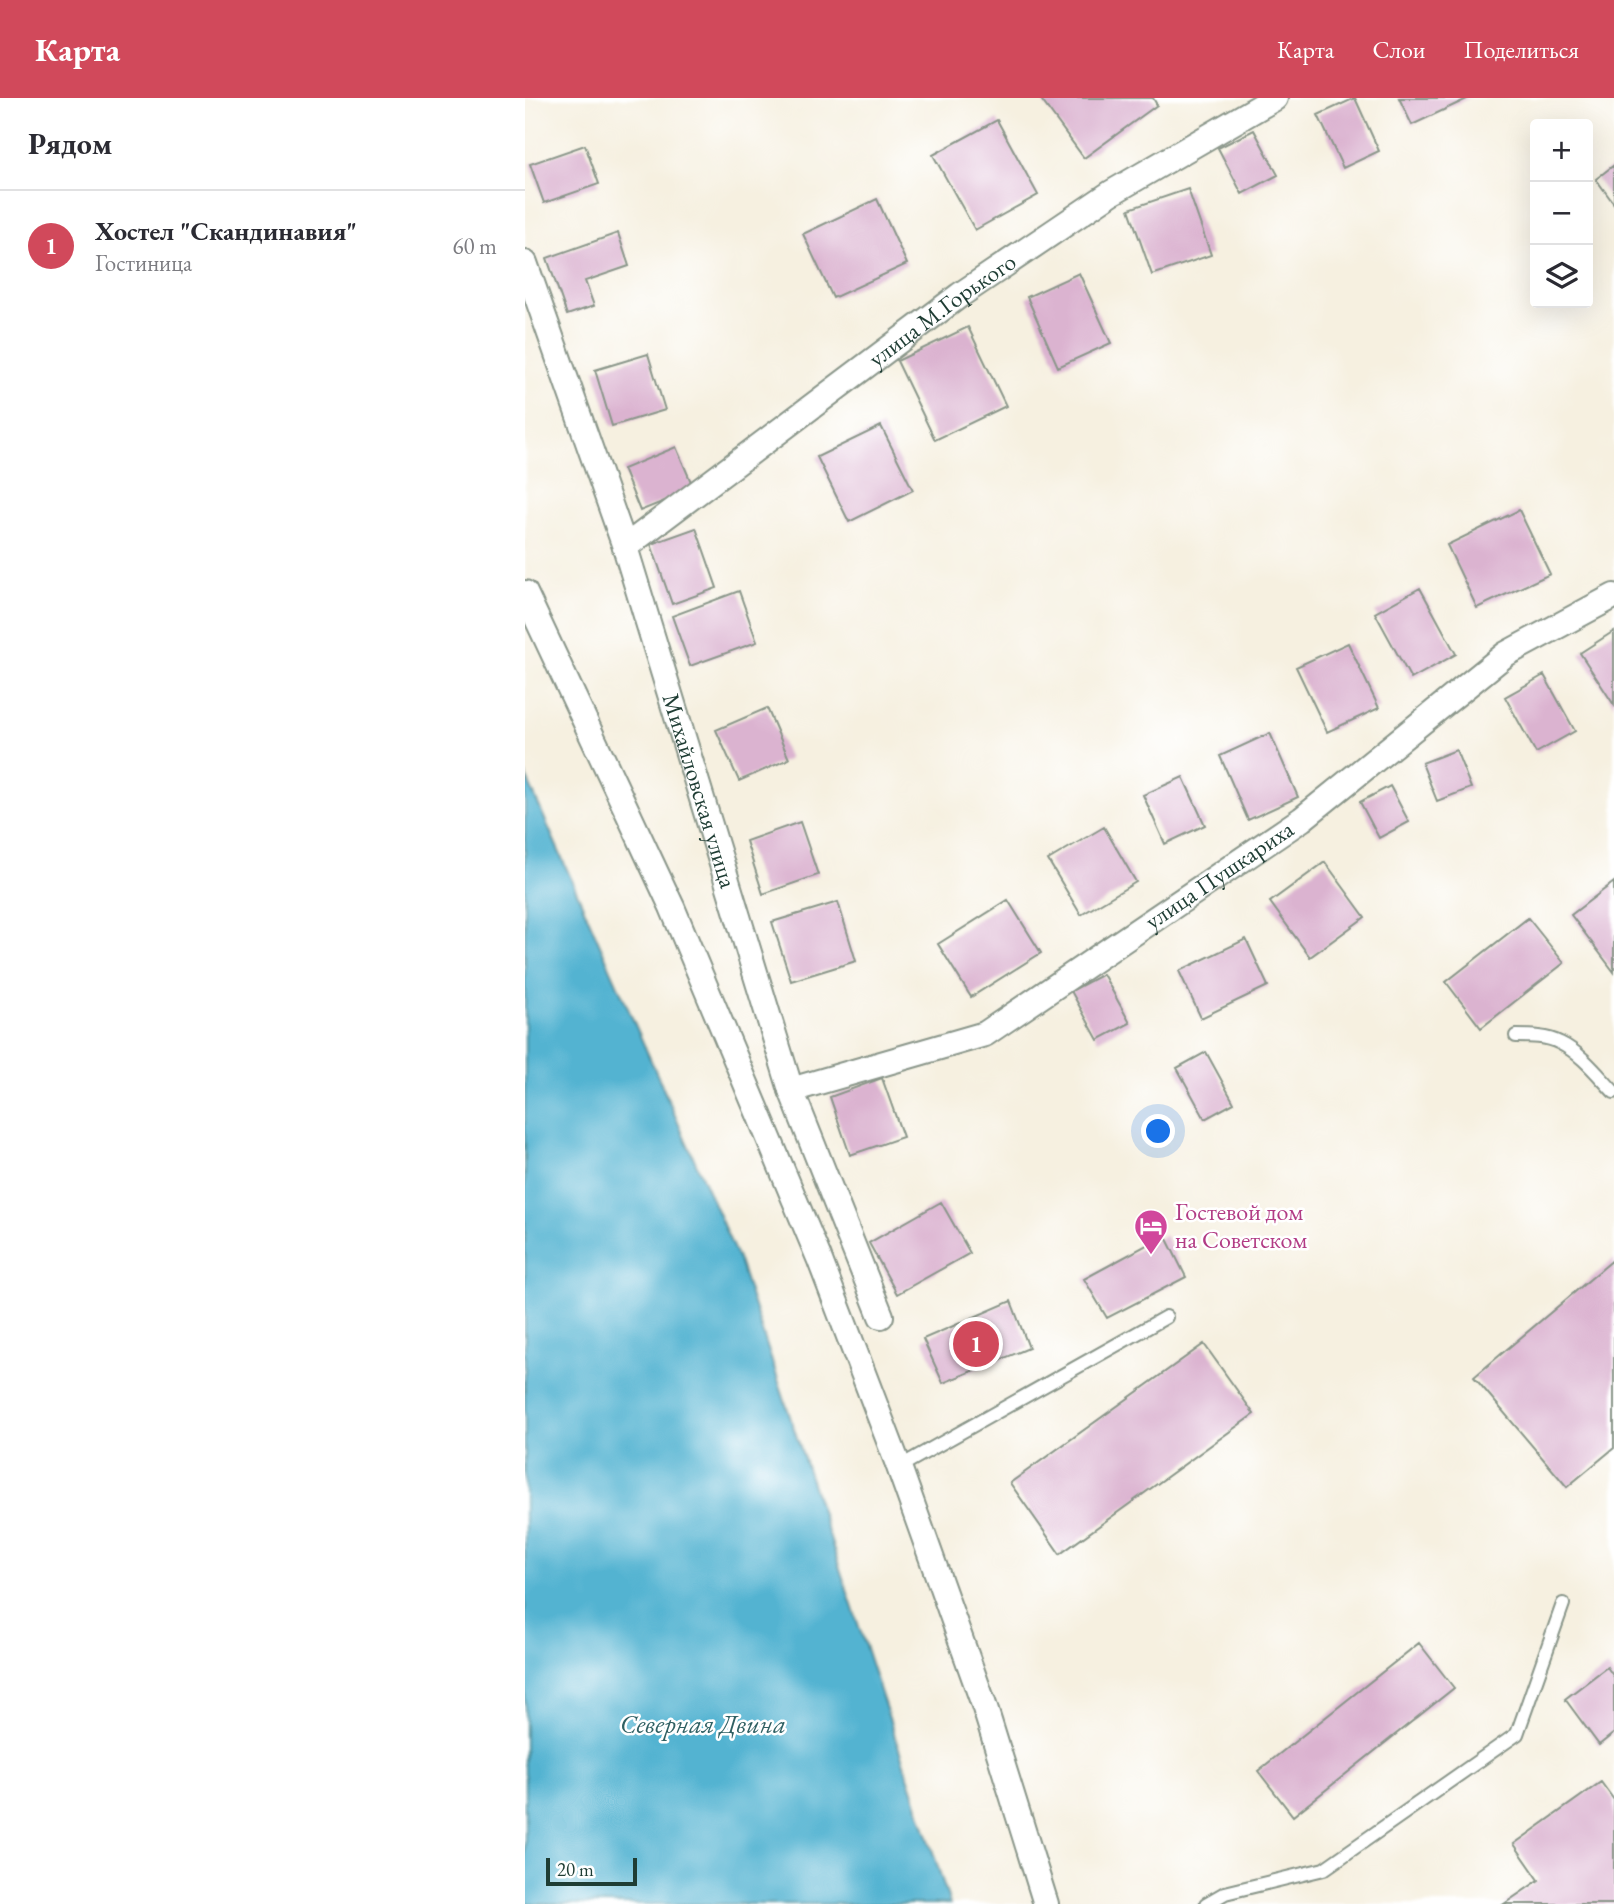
<!DOCTYPE html>
<html lang="ru">
<head>
<meta charset="utf-8">
<style>
  body { margin:0; font-family:"EB Garamond",serif; background:#f2f2f3; color:#2b2b33 }
  .controls { position:absolute; right:21px; top:21px; display:grid; overflow:hidden; border-radius:7px; box-shadow:0 7px 28px #0002 }
  .controls button { width:63px; height:63px; display:grid; place-items:center; padding:0; border:0; border-bottom:2px solid #e1e1e2; background:#fff; color:#2b2b33; font:35px sans-serif }
  .scale { position:absolute; left:21px; bottom:18px; width:91px; box-sizing:border-box; padding-left:7px; border:4px solid #1f3d34; border-top:0; font-size:19px; line-height:24px; white-space:nowrap; color:#1f3d34; -webkit-text-stroke:5px #fff; paint-order:stroke }
  .you { position:absolute; left:634px; top:1034px; width:24px; height:24px; margin:-18px; border:5px solid #fff; border-radius:50%; background:#1a73e8; box-shadow:0 0 0 10px #1a73e833 }
  .badge { display:grid; place-items:center; width:46px; height:46px; border-radius:50%; background:#d1495b; color:#fff; font-size:23px; font-weight:700 }
  .pin { position:absolute; translate:-50% -50%; border:4px solid #fff; box-shadow:0 2px 7px #0006 }
  .list { margin:0; padding:0; list-style:none }
  h2 { display:flex; justify-content:space-between; align-items:center; height:91px; margin:0; padding:0 28px; font-size:30px }
  h2 small { font-size:23px; font-weight:400; color:#7c7c81 }
  .list li { display:grid; grid-template-columns:46px 1fr auto; gap:21px; align-items:center; box-sizing:border-box; height:112px; padding:0 28px; border-top:2px solid #e1e1e2 }
  .list b { display:block; font-size:26px; white-space:nowrap }
  .list p { margin:0; font-size:23px; white-space:nowrap; color:#7c7c81 }
  .list em { font-size:23px; font-style:normal; color:#7c7c81 }
  .icon { flex:none; width:38px; height:38px; fill:none; stroke:currentColor; stroke-width:2; stroke-linecap:round; stroke-linejoin:round }
  .map { position:relative; flex:none; width:1089px; height:1806px; overflow:hidden }
  header { display:flex; align-items:center; gap:42px; box-sizing:border-box; height:98px; padding:0 35px; background:#d1495b; color:#fff }
  header strong { font-size:33px }
  nav { display:flex; gap:38px; margin-inline-start:auto; font-size:24px }
  main { display:flex }
  aside { flex:1; background:#fff }
  .map>svg:first-child { display:block }
</style>
</head>
<body>
<header>
<strong>Карта</strong>
<nav><a>Карта</a><a>Слои</a><a>Поделиться</a></nav>
</header>
<main>
<aside>
<h2>Рядом<small></small></h2>
<ul class="list">
<li><span class="badge">1</span><div><b>Хостел &quot;Скандинавия&quot;</b><p>Гостиница</p></div><em>60 m</em></li>
</ul>
</aside>
<div class="map">
<svg width="1089" height="1806" viewBox="0 0 1089 1806">
  <rect width="100%" height="100%" fill="#fff"/>
  <filter id="ink" filterUnits="userSpaceOnUse"><feTurbulence type="fractalNoise" baseFrequency=".0143" numOctaves="2"/><feDisplacementMap in="SourceGraphic" scale="14" xChannelSelector="R" yChannelSelector="G"/><feConvolveMatrix kernelMatrix="1 2 1 2 8 2 1 2 1" color-interpolation-filters="sRGB"/></filter>
  <filter id="wash" filterUnits="userSpaceOnUse"><feTurbulence type="fractalNoise" baseFrequency=".00686" numOctaves="4" result="noise"/><feDisplacementMap in="SourceGraphic" scale="28" xChannelSelector="R" yChannelSelector="G"/><feGaussianBlur stdDeviation="1.57" result="paint"/><feColorMatrix in="noise" values="0 0 0 0 0 0 0 0 0 0 0 0 0 0 0 0 0 1.4 0 .05"/><feComposite in="paint" operator="in"/></filter>
  <g filter="url(#wash)">
    <rect width="100%" height="100%" fill="#f6f0e0"/>
    <path fill="#53b3d1" stroke="#397882" stroke-width="2" d="M0,676L214,1163L425,1806H0Z"/>
    <g id="blocks">
      <path fill="#dbb3d0" d="M515,0H628L632,7L559,60Z
        M830,0L854,53L818,70L793,17Z
        M874,0H944L887,27Z
        M472,22L513,97L450,132L408,57Z
        M729,32L753,77L717,96L693,50Z
        M60,47L74,86L19,105L5,66Z
        M1089,67V106L1071,81Z
        M663,91L686,157L627,177L604,111Z
        M352,101L382,166L308,200L278,136Z
        M93,135L104,168L60,183L69,208L42,217L22,160Z
        M554,175L586,245L533,269L502,199Z
        M443,229L481,308L410,342L372,263Z
        M123,256L140,312L87,328L70,272Z
        M356,328L388,392L324,424L292,359Z
        M151,349L169,391L115,413L98,371Z
        M994,412L1025,476L952,510L922,447Z
        M171,430L192,490L147,506L126,446Z
        M895,490L931,556L886,581L850,515Z
        M214,493L232,544L165,568L147,518Z
        M1089,533V607L1055,555Z
        M823,545L854,610L802,634L771,569Z
        M1019,577L1050,633L1011,655L980,599Z
        M242,610L264,661L214,683L191,632Z
        M745,635L773,699L723,722L695,658Z
        M931,652L946,690L912,703L897,665Z
        M658,679L680,727L640,746L618,697Z
        M865,688L884,724L854,740L835,704Z
        M275,724L293,777L238,796L221,743Z
        M579,729L611,784L556,817L523,762Z
        M800,764L840,819L785,859L745,804Z
        M1089,784V874L1046,817Z
        M483,802L516,855L446,899L413,846Z
        M313,804L331,863L266,883L247,824Z
        M1003,820L1039,865L956,930L921,884Z
        M721,841L743,888L676,920L654,873Z
        M578,876L605,925L573,942L546,893Z
        M681,954L709,1005L680,1021L652,970Z
        M357,980L378,1039L325,1057L305,999Z
        M416,1104L445,1155L372,1196L344,1145Z
        M640,1137L661,1179L582,1220L559,1181Z
        M1089,1161V1350L1042,1389L949,1279Z
        M486,1203L504,1250L418,1285L398,1241Z
        M679,1246L729,1316L535,1456L485,1385Z
        M894,1545L929,1590L768,1718L733,1673Z
        M1082,1569L1089,1579V1635L1074,1647L1040,1601Z
        M1076,1684L1089,1702V1806H979L1014,1782L989,1746Z"/>
    </g>
  </g>
  <g filter="url(#ink)">
    <use href="#blocks" fill-opacity="0" stroke="#8a968a" stroke-width="2"/>
    <g fill="none" stroke-linecap="round" stroke-linejoin="round">
      <g stroke="#8a968a" stroke-width="16">
        <path id="service" d="M991,938C1005,938 1022,938 1035,945C1056,955 1073,977 1089,994
          M374,1369L641,1219
          M681,1806L700,1795L799,1771L992,1636L1038,1506"/>
      </g>
      <g stroke="#8a968a" stroke-width="28">
        <g id="minor">
          <path id="s1" d="M0,165L100,449L266,992L356,1218"/>
          <path id="s2" d="M100,449L435,197L586,95L750,0"/>
          <path d="M0,495L147,809L294,1160L374,1369L459,1607L521,1806"/>
          <path id="s3" d="M266,992L460,936L777,721L981,556L1089,498"/>
        </g>
      </g>
      <use href="#service" stroke="#fff" stroke-width="12"/>
      <use href="#minor" stroke="#fff" stroke-width="24"/>
    </g>
  </g>
  <defs>
    <g id="hotel-pin" transform="scale(1.75)"><path d="M0 17L-7.5 6A9.5 9.5 0 1 1 7.5 6Z" fill="#d1479c" stroke="#fff"/><path d="M-6-4.5h1.5V1H6V5H4.5V3h-9V5H-6ZM-4 0a1.8 1.8 0 1 1 3.6 0ZM.5 0V-2.5h3Q6-2.5 6 0Z" fill="#fff"/></g>
  </defs>
  <g fill-rule="evenodd">
    <use href="#hotel-pin" x="626" y="1128"/>
  </g>
  <g text-anchor="middle" stroke-width="5" stroke-linejoin="round" paint-order="stroke">
    <g font-size="24" fill="#1f3d34" stroke="#fff">
      <text dy="8" stroke="none"><textPath href="#s2" startOffset="396">улица М.Горького</textPath></text>
      <text dy="8" stroke="none"><textPath href="#s1" startOffset="556">Михайловская улица</textPath></text>
      <text dy="8" stroke="none"><textPath href="#s3" startOffset="485">улица Пушкариха</textPath></text>
    </g>
    <g font-size="24" fill="#b23c85" stroke="#fff" text-anchor="start">
      <text x="650" y="1122">Гостевой дом<tspan x="650" dy="28">на Советском</tspan></text>
    </g>
    <g font-size="26" font-style="italic" fill="#2f6063" stroke="#fff">
      <text x="178" y="1635">Северная Двина</text>
    </g>
  </g>
</svg>
<div class="controls">
<button>+</button>
<button>−</button>
<button><svg class="icon" aria-label="layers" viewBox="0 0 24 24"><path d="M12 4l9 5-9 5-9-5zM3 14l9 5 9-5"/></svg></button>
</div>
<div class="scale">20 m</div>
<div class="you"></div>
<div class="pin badge" style="left:451px;top:1246px">1</div>
</div>
</main>
</body>
</html>
